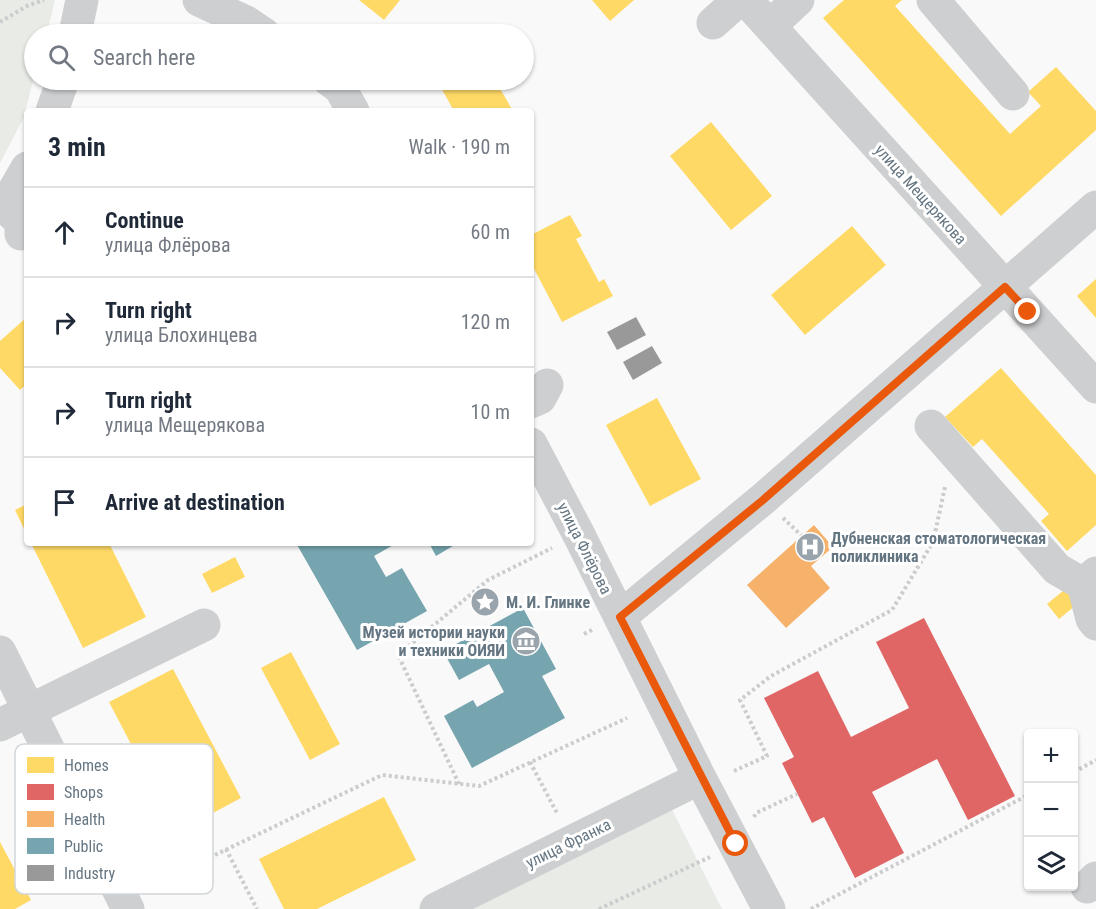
<!DOCTYPE html>
<html lang="en">
<head>
<meta charset="utf-8">
<style>
  body { margin:0; font-family:"Roboto Condensed",sans-serif; background:#f6f6f7; color:#1f2937 }
  .controls { position:absolute; right:18px; bottom:18px; display:grid; overflow:hidden; border-radius:6px; box-shadow:0 2px 4px #0004 }
  .controls button { width:54px; height:54px; display:grid; place-items:center; padding:0; border:0; border-bottom:2px solid #e0e1e3; background:#fff; color:#1f2937; font:30px sans-serif }
  .stop { position:absolute; width:18px; height:18px; margin:-14px; border:4px solid #ea580c; border-radius:50%; background:#fff }
  .stop.end { background:#ea580c; border-color:#fff; box-shadow:0 2px 6px #0008 }
  .list { margin:0; padding:0; list-style:none }
  h2 { display:flex; justify-content:space-between; align-items:center; height:78px; margin:0; padding:0 24px; font-size:26px }
  h2 small { font-size:20px; font-weight:400; color:#747a83 }
  .list li { display:grid; grid-template-columns:39px 1fr auto; gap:18px; align-items:center; box-sizing:border-box; height:90px; padding:0 24px; border-top:2px solid #e0e1e3 }
  .list b { display:block; font-size:22px; white-space:nowrap }
  .list p { margin:0; font-size:20px; white-space:nowrap; color:#747a83 }
  .list em { font-size:20px; font-style:normal; color:#747a83 }
  .icon { flex:none; width:33px; height:33px; fill:none; stroke:currentColor; stroke-width:2; stroke-linecap:round; stroke-linejoin:round }
  .map { position:relative; flex:none; width:1096px; height:909px; overflow:hidden }
  .search { position:absolute; background:#fff; box-shadow:0 2px 4px #0004; left:24px; top:24px; width:510px; height:66px; display:flex; align-items:center; gap:15px; box-sizing:border-box; padding:0 21px; border-radius:33px; color:#747a83; font-size:22px }
  .panel { position:absolute; background:#fff; box-shadow:0 2px 4px #0004; left:24px; top:108px; width:510px; height:438px; border-radius:6px }
  .map>svg:first-child { display:block }
</style>
</head>
<body>
<div class="map">
<svg width="1096" height="909" viewBox="0 0 1096 909">
  <rect width="100%" height="100%" fill="#f9f9f9"/>
  <path fill="#e8ebe6" d="M0,0H55L47,34H34V78L23,119L0,163Z
    M669,804L722,909H461Z"/>
  <path fill="#ffd966" d="M359,0H400L384,20Z
    M592,0H634L610,21Z
    M844,0H902L895,6L1010,134L1041,106L1028,92L1056,67L1096,111V130L1001,216L823,18Z
    M447,80H495L513,111H454L439,84Z
    M711,122L772,196L731,230L670,156Z
    M570,215L582,236L576,239L599,282L604,279L613,296L562,322L531,263V235Z
    M852,226L886,265L805,335L771,295Z
    M1096,279V318L1077,296Z
    M27,317V384L20,390L0,368V341Z
    M1001,368L1096,475V525L1067,551L1041,521L1049,514L982,439L973,447L945,417Z
    M657,398L701,479L650,506L606,425Z
    M27,504V535L15,510Z
    M31,543H109L146,617L83,648Z
    M235,557L245,577L212,593L202,574Z
    M1069,586L1081,601L1059,619L1047,604Z
    M291,652L340,744L310,760L261,668Z
    M173,669L241,798L177,832L109,702Z
    M384,797L416,860L317,909H284L259,859Z
    M0,842L31,900L15,909H0Z"/>
  <path fill="#e06666" d="M924,618L1015,796L968,820L937,759L872,792L904,853L855,878L824,817L812,823L782,763L794,757L764,698L818,671L851,737L909,708L876,642Z"/>
  <path fill="#f6b26b" d="M814,525L833,547L811,566L830,588L786,628L747,585Z"/>
  <path fill="#76a5af" d="M296,543H397L374,556L386,577L402,568L427,611L357,650Z
    M429,543H458L436,556Z
    M523,608L556,669L542,676L565,718L472,768L444,716L473,700L477,707L504,692L489,664L459,680L443,651Z"/>
  <path fill="#999" d="M636,317L646,335L617,350L607,332Z
    M652,346L662,363L633,380L623,362Z"/>
  <g fill="none" stroke-linecap="round" stroke-linejoin="round">
    <path stroke="#cbcccd" stroke-width="4" stroke-dasharray="3 3" stroke-linecap="butt" d="M0,22L27,6L44,0
      M783,518L802,536
      M584,634L592,630
      M530,762L558,815
      M734,771L767,756L740,700L771,676L892,610L933,542L945,487
      M1074,772L1096,760
      M459,784L398,655L488,580L552,548
      M754,817L756,813L797,794
      M226,849L257,909
      M150,886L382,775L479,786L627,718
      M599,909L710,857
      M811,909L1028,795"/>
    <path stroke="#cecfd0" stroke-width="33" d="M199,0L246,22L264,34
      M746,0L1096,387
      M933,0L1013,94
      M713,23L739,0
      M770,26L798,0
      M75,34L82,0
      M329,80L340,88L353,111
      M52,111L63,80
      M2,204L21,222V234
      M0,206L12,194L27,168
      M531,402L540,398L547,385
      M931,426L1057,569L1083,584L1096,573
      M531,444L579,535L700,778L769,909
      M1083,584L1092,619L1096,624
      M620,617L763,499L1096,207
      M0,652L128,909
      M0,725L204,625
      M1087,887L1096,878
      M436,909L700,778"/>
  </g>
  <g fill="none" stroke-linecap="round" stroke-linejoin="round">
    <path stroke="#ea580c" stroke-width="8" d="M736,844L620,617L763,500L1005,287L1028,312"/>
  </g>
  <defs>
    <g id="hospital-disc" transform="scale(1.5)"><circle r="9.5" fill="#99a4ac" stroke="#fff"/><path d="M-5-5h3v3.5h4V-5h3V5h-3V1.5h-4V5h-3Z" fill="#fff"/></g>
    <g id="sight-disc" transform="scale(1.5)"><circle r="9.5" fill="#99a4ac" stroke="#fff"/><path d="M0-6L1.8-2.2L6-1.7L2.9 1.2L3.7 5.4L0 3.3L-3.7 5.4L-2.9 1.2L-6-1.7L-1.8-2.2Z" fill="#fff"/></g>
    <g id="museum-disc" transform="scale(1.5)"><circle r="9.5" fill="#99a4ac" stroke="#fff"/><path d="M0-6L6-3V-2H-6V-3ZM-5-1h2V3h-2ZM-1-1h2V3h-2ZM3-1h2V3H3ZM-6 4H6V6H-6Z" fill="#fff"/></g>
  </defs>
  <g fill-rule="evenodd">
    <use href="#hospital-disc" x="810" y="547"/>
    <use href="#sight-disc" x="485" y="602"/>
    <use href="#museum-disc" x="526" y="641"/>
  </g>
  <g text-anchor="middle" stroke-width="6" stroke-linejoin="round" paint-order="stroke">
    <g font-size="16" fill="#657683" stroke="#fff">
      <text transform="translate(921 194) rotate(48)" y="6">улица Мещерякова</text>
      <text transform="translate(585 548) rotate(63)" y="6">улица Флёрова</text>
      <text transform="translate(568 843) rotate(-26)" y="6">улица Франка</text>
    </g>
    <g font-size="16" font-weight="bold" fill="#657683" stroke="#fff" text-anchor="start">
      <text x="831" y="544">Дубненская стоматологическая<tspan x="831" dy="18">поликлиника</tspan></text>
      <text x="506" y="608">М. И. Глинке</text>
      <text x="505" y="638" text-anchor="end">Музей истории науки<tspan x="505" dy="18">и техники ОИЯИ</tspan></text>
    </g>
  </g>
  <rect x="15" y="744" width="198" height="150" rx="9" fill="#fff" stroke="#d1d6da" stroke-width="1.5"/>
  <rect x="27" y="757" width="27" height="16" fill="#ffd966"/>
  <rect x="27" y="784" width="27" height="16" fill="#e06666"/>
  <rect x="27" y="811" width="27" height="16" fill="#f6b26b"/>
  <rect x="27" y="838" width="27" height="16" fill="#76a5af"/>
  <rect x="27" y="865" width="27" height="16" fill="#999"/>
  <g font-size="16" fill="#657683">
    <text x="64" y="771">Homes</text>
    <text x="64" y="798">Shops</text>
    <text x="64" y="825">Health</text>
    <text x="64" y="852">Public</text>
    <text x="64" y="879">Industry</text>
  </g>
</svg>
<div class="controls">
<button>+</button>
<button>−</button>
<button><svg class="icon" aria-label="layers" viewBox="0 0 24 24"><path d="M12 4l9 5-9 5-9-5zM3 14l9 5 9-5"/></svg></button>
</div>
<div class="stop" style="left:736px;top:844px"></div>
<div class="stop end" style="left:1028px;top:312px"></div>
<div class="search"><svg class="icon" aria-label="search" viewBox="0 0 24 24"><circle cx="10" cy="10" r="6"/><path d="M15 15l6 6"/></svg>Search here</div>
<section class="panel">
<h2>3 min<small>Walk · 190 m</small></h2>
<ul class="list">
<li><svg class="icon" aria-label="ahead" viewBox="0 0 24 24"><path d="M12 20V5M6 11l6-6 6 6"/></svg><div><b>Continue</b><p>улица Флёрова</p></div><em>60 m</em></li>
<li><svg class="icon" aria-label="right" viewBox="0 0 24 24"><path d="M7 20v-9h11M14 6l5 5-5 5"/></svg><div><b>Turn right</b><p>улица Блохинцева</p></div><em>120 m</em></li>
<li><svg class="icon" aria-label="right" viewBox="0 0 24 24"><path d="M7 20v-9h11M14 6l5 5-5 5"/></svg><div><b>Turn right</b><p>улица Мещерякова</p></div><em>10 m</em></li>
<li><svg class="icon" aria-label="arrive" viewBox="0 0 24 24"><path d="M6 21V4h12l-3 4 3 4H6"/></svg><div><b>Arrive at destination</b></div></li>
</ul>
</section>
</div>
</body>
</html>
